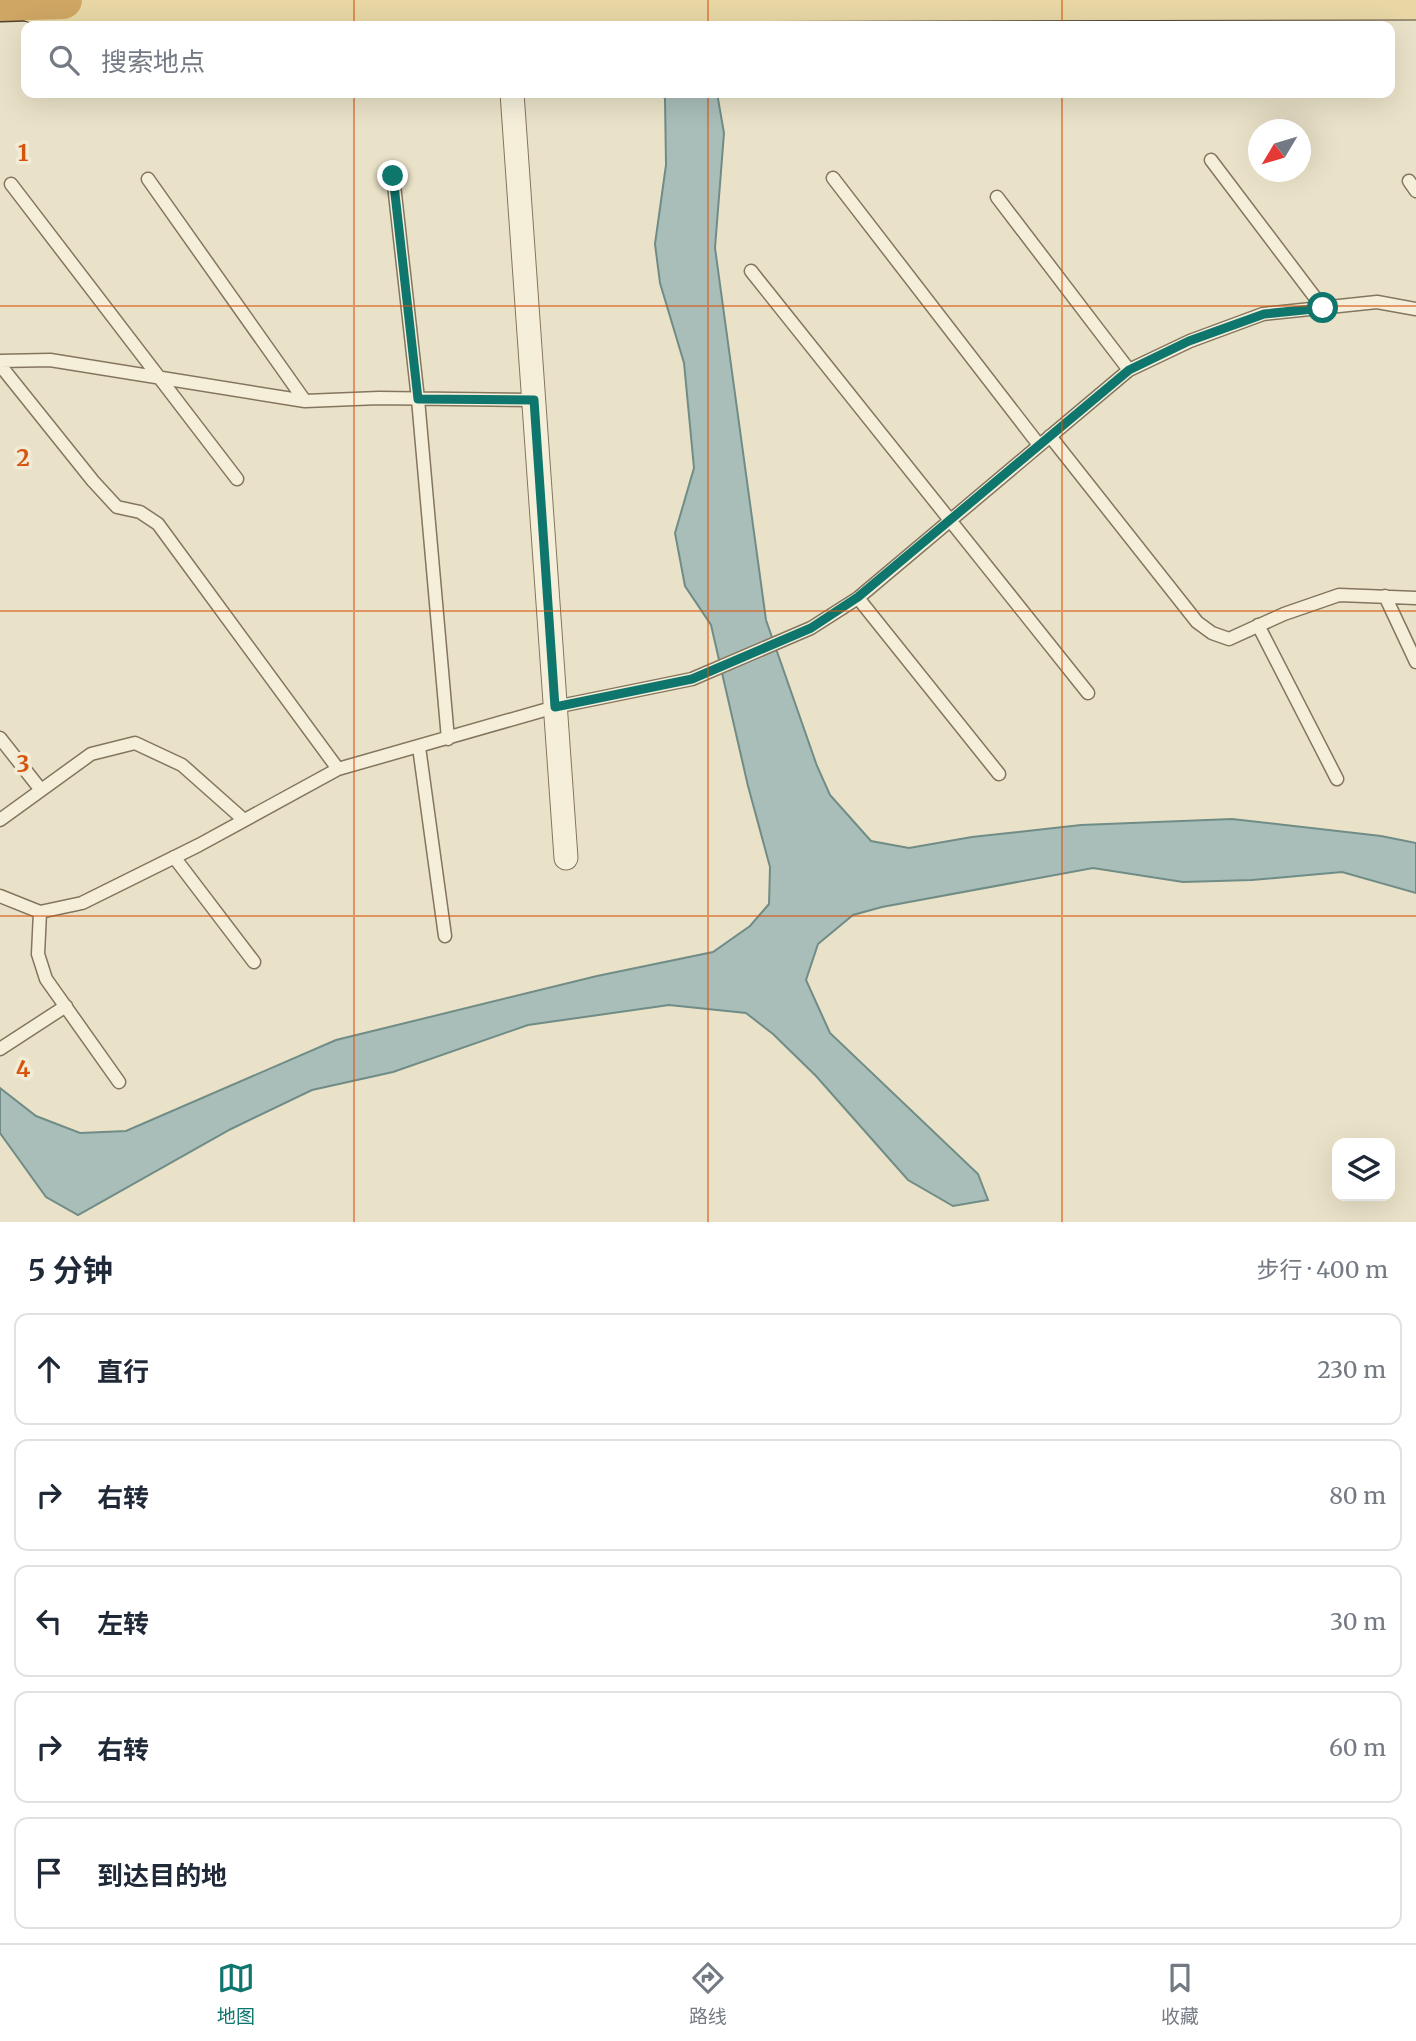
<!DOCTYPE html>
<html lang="zh">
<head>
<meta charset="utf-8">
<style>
  body { margin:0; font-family:Merriweather,"Noto Sans SC",serif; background:#f2f2f3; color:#1f2937 }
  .controls { position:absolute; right:21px; bottom:21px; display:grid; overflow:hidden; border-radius:14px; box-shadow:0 7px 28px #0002 }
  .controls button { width:63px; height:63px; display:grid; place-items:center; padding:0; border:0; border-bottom:2px solid #e0e1e3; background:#fff; color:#1f2937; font:35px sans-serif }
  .compass { position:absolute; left:1248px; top:119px; width:63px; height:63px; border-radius:50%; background:#fff; box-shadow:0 7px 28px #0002; rotate:232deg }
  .stop { position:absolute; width:21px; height:21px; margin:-16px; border:5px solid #0f766e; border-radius:50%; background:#fff }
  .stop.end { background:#0f766e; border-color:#fff; box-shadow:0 2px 7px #0008 }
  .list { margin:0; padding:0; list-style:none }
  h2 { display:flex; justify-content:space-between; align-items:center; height:91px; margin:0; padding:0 28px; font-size:30px }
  h2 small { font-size:23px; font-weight:400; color:#747a83 }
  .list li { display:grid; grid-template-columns:46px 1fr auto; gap:21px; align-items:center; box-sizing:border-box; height:112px; margin:0 14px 14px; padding:0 14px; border:2px solid #e0e1e3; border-radius:14px }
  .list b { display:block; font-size:26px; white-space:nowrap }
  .list em { font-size:23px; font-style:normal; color:#747a83 }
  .icon { flex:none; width:38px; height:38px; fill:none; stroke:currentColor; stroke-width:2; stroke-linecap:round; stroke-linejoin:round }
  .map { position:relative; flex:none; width:1416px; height:1222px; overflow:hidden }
  .search { position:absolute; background:#fff; box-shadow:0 7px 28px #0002; left:21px; right:21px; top:21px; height:77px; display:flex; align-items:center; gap:18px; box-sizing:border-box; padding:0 24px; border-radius:14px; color:#747a83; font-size:26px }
  .sheet { height:721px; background:#fff }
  nav { display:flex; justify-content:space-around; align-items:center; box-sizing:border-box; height:98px; border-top:2px solid #e0e1e3; background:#fff; font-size:19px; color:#747a83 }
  nav a { display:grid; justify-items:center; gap:4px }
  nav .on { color:#0f766e }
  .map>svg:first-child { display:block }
</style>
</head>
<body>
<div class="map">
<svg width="1416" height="1222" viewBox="0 0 1416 1222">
  <rect width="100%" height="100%" fill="#eae2c8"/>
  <path fill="#a9beb9" stroke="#708c86" stroke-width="2" d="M657,0H716L715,26H654Z
    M662,93H717L724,133L715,248L766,620L817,766L830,795L871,841L909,848L972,837L1081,825L1232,819L1381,836L1416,843V893L1342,872L1252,880L1183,882L1093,868L882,907L853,915L818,944L806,980L830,1033L978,1174L988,1200L953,1206L908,1180L816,1076L773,1034L746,1013L669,1005L528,1025L393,1072L312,1090L231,1129L78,1215L46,1197L0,1133V1088L36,1116L80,1133L126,1131L336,1040L597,976L713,952L750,926L769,904L770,867L748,786L711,625L685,586L675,533L694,468L684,363L660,283L655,244L666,165L665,99Z"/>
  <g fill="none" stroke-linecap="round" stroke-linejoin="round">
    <g stroke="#84755f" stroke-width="15">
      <path id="lane" d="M1211,160L1323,308
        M393,176L418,399L448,739
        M833,178L1039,445
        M148,179L305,401
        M1409,181L1416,191
        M11,184L237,479
        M997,197L1129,370
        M751,271L1088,693
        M0,361L50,360L305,401L379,398L534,400
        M0,365L93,481L117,507L140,512L158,524L338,769
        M1050,436L1197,622L1212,633L1229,639L1284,614L1339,595L1416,598
        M1385,596L1416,662
        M858,598L999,774
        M1258,625L1337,779
        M0,738L41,790
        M419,747L445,936
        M0,820L91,754L135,743L182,765L244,820
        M174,857L254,962
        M0,896L40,912L82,903L199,845L338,769L555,707L692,679L811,628L858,598L1129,370L1190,341L1263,314L1377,302L1416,309
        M40,912L38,954L46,979L119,1082
        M0,1049L66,1006"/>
    </g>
    <g stroke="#84755f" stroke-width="25">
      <path id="street" d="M506,4L508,26
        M512,93L566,858"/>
    </g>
    <g stroke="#524333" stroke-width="39">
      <path id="primary" d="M33,4L1416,1"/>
    </g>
    <g stroke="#524333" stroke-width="41">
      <path id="highway" d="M0,2L63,0"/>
    </g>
    <use href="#lane" stroke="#f5efda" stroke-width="12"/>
    <use href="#street" stroke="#f5efda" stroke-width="23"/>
    <use href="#primary" stroke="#e8d7a5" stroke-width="37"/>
    <use href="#highway" stroke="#cfa663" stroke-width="38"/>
  </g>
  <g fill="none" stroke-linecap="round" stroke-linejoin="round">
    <path stroke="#0f766e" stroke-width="9" d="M393,176L418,399L534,400L555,707L692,679L811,628L858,597L1129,370L1189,341L1264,314L1323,308"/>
  </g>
  <path fill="none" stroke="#d6540e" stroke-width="2" stroke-opacity="0.55" d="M354,0V26M708,0V26M1062,0V26M354,93V1222M708,93V1222M1062,93V1222M0,306H1416M0,611H1416M0,916H1416"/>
  <g font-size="23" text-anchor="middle" font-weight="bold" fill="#d6540e" stroke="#f2ecd7" stroke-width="7" stroke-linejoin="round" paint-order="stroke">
    <text x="23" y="161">1</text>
    <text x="23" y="466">2</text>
    <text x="23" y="772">3</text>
    <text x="23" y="1077">4</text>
  </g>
</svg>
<div class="controls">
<button><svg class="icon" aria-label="layers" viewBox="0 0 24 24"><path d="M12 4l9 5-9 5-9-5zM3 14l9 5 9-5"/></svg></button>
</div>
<svg class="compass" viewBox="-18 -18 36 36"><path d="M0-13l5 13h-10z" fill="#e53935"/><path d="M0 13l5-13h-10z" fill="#747a83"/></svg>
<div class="stop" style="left:1323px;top:308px"></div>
<div class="stop end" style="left:393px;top:176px"></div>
<div class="search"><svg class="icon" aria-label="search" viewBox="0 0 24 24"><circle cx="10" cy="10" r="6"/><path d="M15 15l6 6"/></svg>搜索地点</div>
</div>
<section class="sheet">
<h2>5 分钟<small>步行 · 400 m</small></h2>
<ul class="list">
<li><svg class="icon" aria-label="ahead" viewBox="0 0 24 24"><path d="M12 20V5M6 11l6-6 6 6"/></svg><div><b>直行</b></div><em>230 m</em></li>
<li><svg class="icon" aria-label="right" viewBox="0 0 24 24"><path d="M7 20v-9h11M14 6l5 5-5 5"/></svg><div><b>右转</b></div><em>80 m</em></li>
<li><svg class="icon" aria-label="left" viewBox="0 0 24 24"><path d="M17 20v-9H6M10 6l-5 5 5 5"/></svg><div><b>左转</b></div><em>30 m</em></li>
<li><svg class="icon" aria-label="right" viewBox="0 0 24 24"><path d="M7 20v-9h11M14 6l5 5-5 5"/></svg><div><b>右转</b></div><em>60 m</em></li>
<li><svg class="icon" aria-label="arrive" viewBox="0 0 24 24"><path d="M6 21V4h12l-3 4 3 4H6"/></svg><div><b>到达目的地</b></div></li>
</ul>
</section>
<nav>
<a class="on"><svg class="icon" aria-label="map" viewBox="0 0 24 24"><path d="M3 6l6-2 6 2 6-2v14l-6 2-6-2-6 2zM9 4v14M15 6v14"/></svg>地图</a>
<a><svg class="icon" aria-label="directions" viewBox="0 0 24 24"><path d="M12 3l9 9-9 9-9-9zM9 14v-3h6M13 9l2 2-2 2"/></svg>路线</a>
<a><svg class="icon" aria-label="saved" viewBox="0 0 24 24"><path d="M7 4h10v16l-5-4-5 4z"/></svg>收藏</a>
</nav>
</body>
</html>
